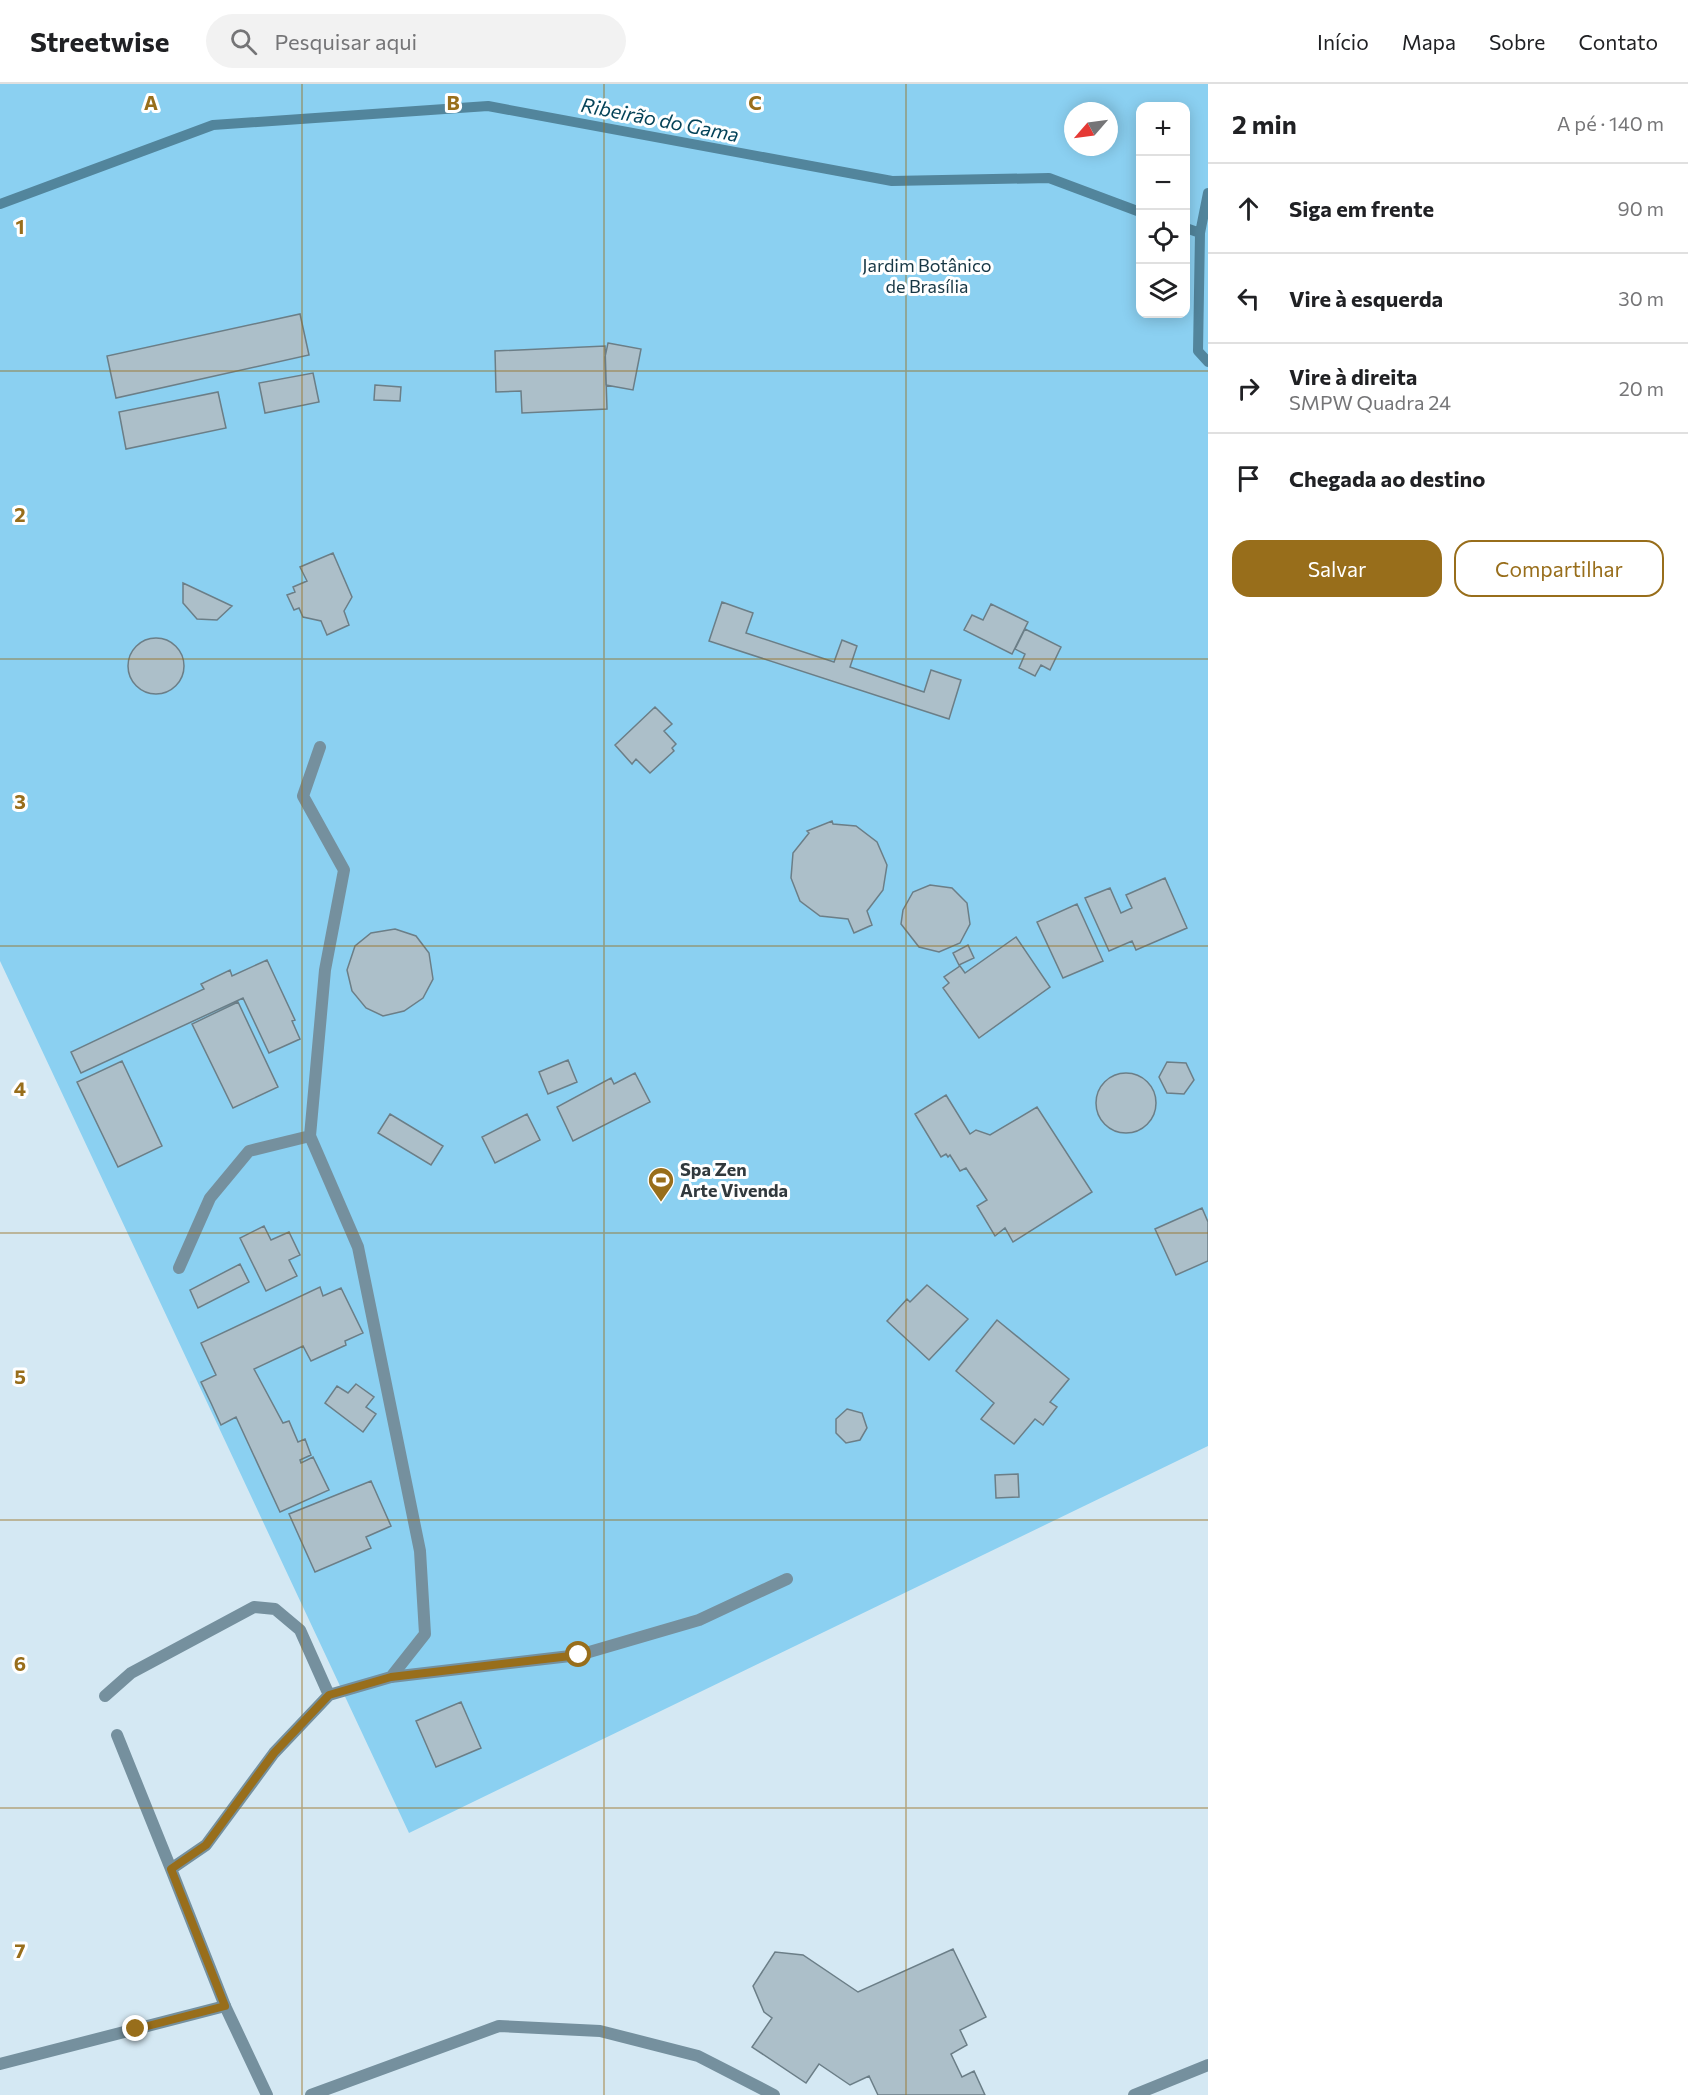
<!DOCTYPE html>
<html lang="pt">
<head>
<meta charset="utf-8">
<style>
  body { margin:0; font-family:Commissioner,sans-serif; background:#f2f2f2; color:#202124 }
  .controls { position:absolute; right:18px; top:18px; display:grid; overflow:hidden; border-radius:12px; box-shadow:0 3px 15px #0003 }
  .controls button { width:54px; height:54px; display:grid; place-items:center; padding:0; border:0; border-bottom:2px solid #e0e0e0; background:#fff; color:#202124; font:30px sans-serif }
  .compass { position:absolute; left:1064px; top:18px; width:54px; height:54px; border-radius:50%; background:#fff; box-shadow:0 3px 15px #0003; rotate:242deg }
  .stop { position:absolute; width:18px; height:18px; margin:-14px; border:4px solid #986e1b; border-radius:50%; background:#fff }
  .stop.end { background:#986e1b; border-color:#fff; box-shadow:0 2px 6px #0008 }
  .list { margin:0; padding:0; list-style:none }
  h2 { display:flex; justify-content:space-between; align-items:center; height:78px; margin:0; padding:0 24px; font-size:26px }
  h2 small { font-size:20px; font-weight:400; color:#757577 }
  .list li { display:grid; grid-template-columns:39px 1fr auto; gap:18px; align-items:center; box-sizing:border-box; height:90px; padding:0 24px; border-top:2px solid #e0e0e0 }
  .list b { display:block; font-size:22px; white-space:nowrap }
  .list p { margin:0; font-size:20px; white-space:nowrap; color:#757577 }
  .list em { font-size:20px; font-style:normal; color:#757577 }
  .actions { display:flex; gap:12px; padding:18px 24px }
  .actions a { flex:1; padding:14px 0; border:2px solid #986e1b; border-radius:18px; text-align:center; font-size:21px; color:#986e1b }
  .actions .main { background:#986e1b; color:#fff }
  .icon { flex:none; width:33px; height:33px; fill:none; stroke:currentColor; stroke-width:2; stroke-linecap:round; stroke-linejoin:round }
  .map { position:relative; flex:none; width:1208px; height:2011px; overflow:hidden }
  header { display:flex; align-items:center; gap:36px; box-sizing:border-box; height:84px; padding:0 30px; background:#fff; border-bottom:2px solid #e0e0e0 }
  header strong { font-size:28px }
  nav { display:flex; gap:33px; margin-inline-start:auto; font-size:21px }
  .search { width:420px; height:54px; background:#f2f2f2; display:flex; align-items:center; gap:15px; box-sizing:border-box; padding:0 21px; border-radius:33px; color:#757577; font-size:22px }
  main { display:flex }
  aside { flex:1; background:#fff }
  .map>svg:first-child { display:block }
</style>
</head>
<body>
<header>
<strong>Streetwise</strong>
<div class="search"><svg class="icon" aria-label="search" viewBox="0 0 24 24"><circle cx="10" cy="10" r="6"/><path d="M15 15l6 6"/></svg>Pesquisar aqui</div>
<nav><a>Início</a><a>Mapa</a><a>Sobre</a><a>Contato</a></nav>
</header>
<main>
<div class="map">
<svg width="1208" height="2011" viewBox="0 0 1208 2011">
  <rect width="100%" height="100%" fill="#d4e8f3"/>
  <path fill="#8bd0f1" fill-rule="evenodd" d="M0,0H1208V1362L409,1749L0,877ZM1140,22H1186V230H1140ZM1073,27H1109V63H1073Z"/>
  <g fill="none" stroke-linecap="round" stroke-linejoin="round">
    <path stroke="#52859c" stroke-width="10" d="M1208,109L1200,149L1198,267L1208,278
      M0,120L213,41L488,22L892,97L1049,94L1140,128
      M1186,144L1200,149"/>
  </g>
  <path fill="#acbfc9" stroke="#6b7e87" stroke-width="1.5" d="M300,230L309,271L116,314L107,272Z
    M608,259L641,265L633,306L606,301L605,273Z
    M605,262L607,325L522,329L521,307L496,308L495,267Z
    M313,289L319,318L265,329L259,299Z
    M375,301L401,303L400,317L374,316Z
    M218,308L226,344L126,365L119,328Z
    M333,469L352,513L344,527L349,541L327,551L321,537L303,533L299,524L294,526L287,511L295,508L293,503L307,497L300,483Z
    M183,499L232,522L217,536L197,535L183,519Z
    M722,518L753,529L746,549L834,578L842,556L857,562L850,583L924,608L931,586L961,596L949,635L709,557Z
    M991,520L1028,538L1012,570L964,546L972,531L983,536Z
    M1025,545L1061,563L1050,586L1041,581L1035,592L1019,584L1025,570L1015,565Z
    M128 582a28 28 0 1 1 56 0a28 28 0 1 1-56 0Z
    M655,623L672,640L664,647L676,660L672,664L674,667L650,689L636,675L632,680L615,661Z
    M832,737L833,740L856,742L877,758L887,781L883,806L867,827L872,841L854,849L848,835L820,832L800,817L791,794L793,769L809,749L807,747Z
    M1165,794L1187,844L1136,866L1132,857L1109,867L1085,814L1110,804L1121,829L1132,824L1126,811Z
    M930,801L952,804L967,819L970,840L960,859L939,868L919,863L901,840L903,826L913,808Z
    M1077,820L1103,877L1063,894L1037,838Z
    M395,845L416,852L429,869L433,895L423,914L404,927L383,932L366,924L352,907L347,886L355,862L371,849Z
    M1016,853L1050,903L979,954L943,904L949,899L944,893L960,882L965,889Z
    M968,861L974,874L959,881L953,869Z
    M267,876L295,936L292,937L300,955L269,969L243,914L81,989L71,968L204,905L201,900L230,886L232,892Z
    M238,918L278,1003L233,1024L192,940Z
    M568,976L577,998L548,1010L539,988Z
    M122,977L162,1062L118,1083L77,998Z
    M1167,978L1186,979L1194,996L1184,1010L1167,1009L1159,993Z
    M635,989L650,1018L573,1057L557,1023L611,994L614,1000Z
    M1096 1019a30 30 0 1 1 60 0a30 30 0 1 1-60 0Z
    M946,1011L970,1050L976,1046L990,1051L1037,1023L1092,1108L1013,1158L1005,1144L995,1152L977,1122L987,1116L966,1084L960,1087L950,1071L948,1073L946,1070L941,1073L915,1030Z
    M390,1030L443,1062L431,1081L378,1049Z
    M527,1030L540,1056L495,1079L482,1053Z
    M1202,1124L1208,1138V1177L1176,1191L1155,1145Z
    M264,1142L271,1156L289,1148L300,1171L289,1176L297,1192L266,1207L240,1154Z
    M240,1180L249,1198L198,1224L190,1206Z
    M927,1201L968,1235L929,1276L887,1237L907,1215L910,1218Z
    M320,1203L323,1212L341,1204L363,1249L345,1257L346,1261L311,1277L303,1262L254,1285L283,1339L289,1337L298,1358L305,1355L311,1371L300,1376L301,1379L313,1373L329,1406L280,1428L236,1333L221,1341L211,1319L201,1298L216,1291L201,1259Z
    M997,1236L1069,1295L1050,1318L1057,1323L1043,1341L1035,1335L1014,1360L981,1335L994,1319L956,1287Z
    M356,1300L374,1313L366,1323L376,1330L363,1348L325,1319L337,1302L348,1309Z
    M847,1325L862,1329L867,1344L860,1356L846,1359L836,1349V1335Z
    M1018,1390L1019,1413L996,1414L995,1391Z
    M371,1397L391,1442L366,1453L371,1464L315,1488L289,1430Z
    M461,1618L481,1664L436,1683L416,1637Z
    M953,1865L986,1933L960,1946L967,1961L951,1970L962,1993L974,1987L985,2011H878L869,1992L850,2001L819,1980L806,1999L752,1963L772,1934L764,1928L753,1902L775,1868L803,1871L858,1908Z"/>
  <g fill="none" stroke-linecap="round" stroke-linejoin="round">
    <path stroke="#75909e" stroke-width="12" d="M391,1593L579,1571L699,1536L787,1495"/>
    <path stroke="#75909e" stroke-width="12" d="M179,1184L210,1114L249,1067L310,1052
      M105,1612L131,1589L254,1523L275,1525L300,1546L329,1611
      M117,1651L171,1785
      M225,1922L171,1785L206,1761L274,1669L329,1611L391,1593L425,1550L420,1467L358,1163L310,1052L325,886L344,786L303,712L320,663
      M311,2011L499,1942L600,1947L698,1972L774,2011
      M1134,2011L1208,1981"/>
    <path stroke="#75909e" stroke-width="12" d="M0,1980L225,1922L267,2011"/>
  </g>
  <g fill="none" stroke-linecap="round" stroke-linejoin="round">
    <path stroke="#986e1b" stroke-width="8" d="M136,1945L225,1922L171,1785L206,1761L274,1669L329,1611L391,1593L579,1571"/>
  </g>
  <path fill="none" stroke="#986e1b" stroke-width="1.5" stroke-opacity="0.55" d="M302,0V2011M604,0V2011M906,0V2011M0,287H1208M0,575H1208M0,862H1208M0,1149H1208M0,1436H1208M0,1724H1208"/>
  <defs>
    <g id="stadium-pin" transform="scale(1.35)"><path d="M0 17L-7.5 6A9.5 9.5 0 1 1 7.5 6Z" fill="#986e1b" stroke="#fff"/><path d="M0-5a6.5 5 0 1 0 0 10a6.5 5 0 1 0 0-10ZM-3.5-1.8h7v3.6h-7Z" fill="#fff"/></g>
  </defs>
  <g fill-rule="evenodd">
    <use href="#stadium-pin" x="661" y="1096"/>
  </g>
  <g text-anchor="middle" stroke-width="6" stroke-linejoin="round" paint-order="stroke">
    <g font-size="18" fill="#173745" stroke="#fff">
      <text x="927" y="188">Jardim Botânico<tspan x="927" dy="21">de Brasília</tspan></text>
    </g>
    <g font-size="18" font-weight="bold" fill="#31393d" stroke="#fff" text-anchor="start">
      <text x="680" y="1092">Spa Zen<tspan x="680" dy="21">Arte Vivenda</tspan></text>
    </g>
    <g font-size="20" font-style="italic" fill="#054359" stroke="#fff">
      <text transform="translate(660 36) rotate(11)" y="7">Ribeirão do Gama</text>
    </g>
  </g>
  <g font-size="20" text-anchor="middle" font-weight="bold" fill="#986e1b" stroke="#fff" stroke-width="6" stroke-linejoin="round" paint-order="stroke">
    <text x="151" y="26">A</text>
    <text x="453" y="26">B</text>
    <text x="755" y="26">C</text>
    <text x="20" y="150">1</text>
    <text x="20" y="438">2</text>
    <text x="20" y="725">3</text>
    <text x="20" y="1012">4</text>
    <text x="20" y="1300">5</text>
    <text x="20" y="1587">6</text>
    <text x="20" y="1874">7</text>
  </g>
</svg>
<div class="controls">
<button>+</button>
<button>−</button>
<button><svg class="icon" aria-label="locate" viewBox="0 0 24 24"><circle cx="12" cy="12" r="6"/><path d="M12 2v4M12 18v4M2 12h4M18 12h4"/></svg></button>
<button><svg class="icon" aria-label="layers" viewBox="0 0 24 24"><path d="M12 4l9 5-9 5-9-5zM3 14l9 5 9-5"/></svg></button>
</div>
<svg class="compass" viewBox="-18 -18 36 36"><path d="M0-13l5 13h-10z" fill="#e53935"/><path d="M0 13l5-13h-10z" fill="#757577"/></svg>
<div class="stop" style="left:579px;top:1571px"></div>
<div class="stop end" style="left:136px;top:1945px"></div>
</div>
<aside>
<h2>2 min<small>A pé · 140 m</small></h2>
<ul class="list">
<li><svg class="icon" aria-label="ahead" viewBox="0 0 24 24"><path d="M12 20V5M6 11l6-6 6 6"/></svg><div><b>Siga em frente</b></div><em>90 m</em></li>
<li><svg class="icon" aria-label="left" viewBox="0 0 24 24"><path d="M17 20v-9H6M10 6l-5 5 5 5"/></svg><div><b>Vire à esquerda</b></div><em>30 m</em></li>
<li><svg class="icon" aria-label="right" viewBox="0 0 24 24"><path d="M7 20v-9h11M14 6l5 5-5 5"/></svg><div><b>Vire à direita</b><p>SMPW Quadra 24</p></div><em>20 m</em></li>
<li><svg class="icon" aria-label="arrive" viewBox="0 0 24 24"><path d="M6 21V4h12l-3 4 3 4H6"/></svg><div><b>Chegada ao destino</b></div></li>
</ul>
<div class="actions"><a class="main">Salvar</a><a>Compartilhar</a></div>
</aside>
</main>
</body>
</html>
